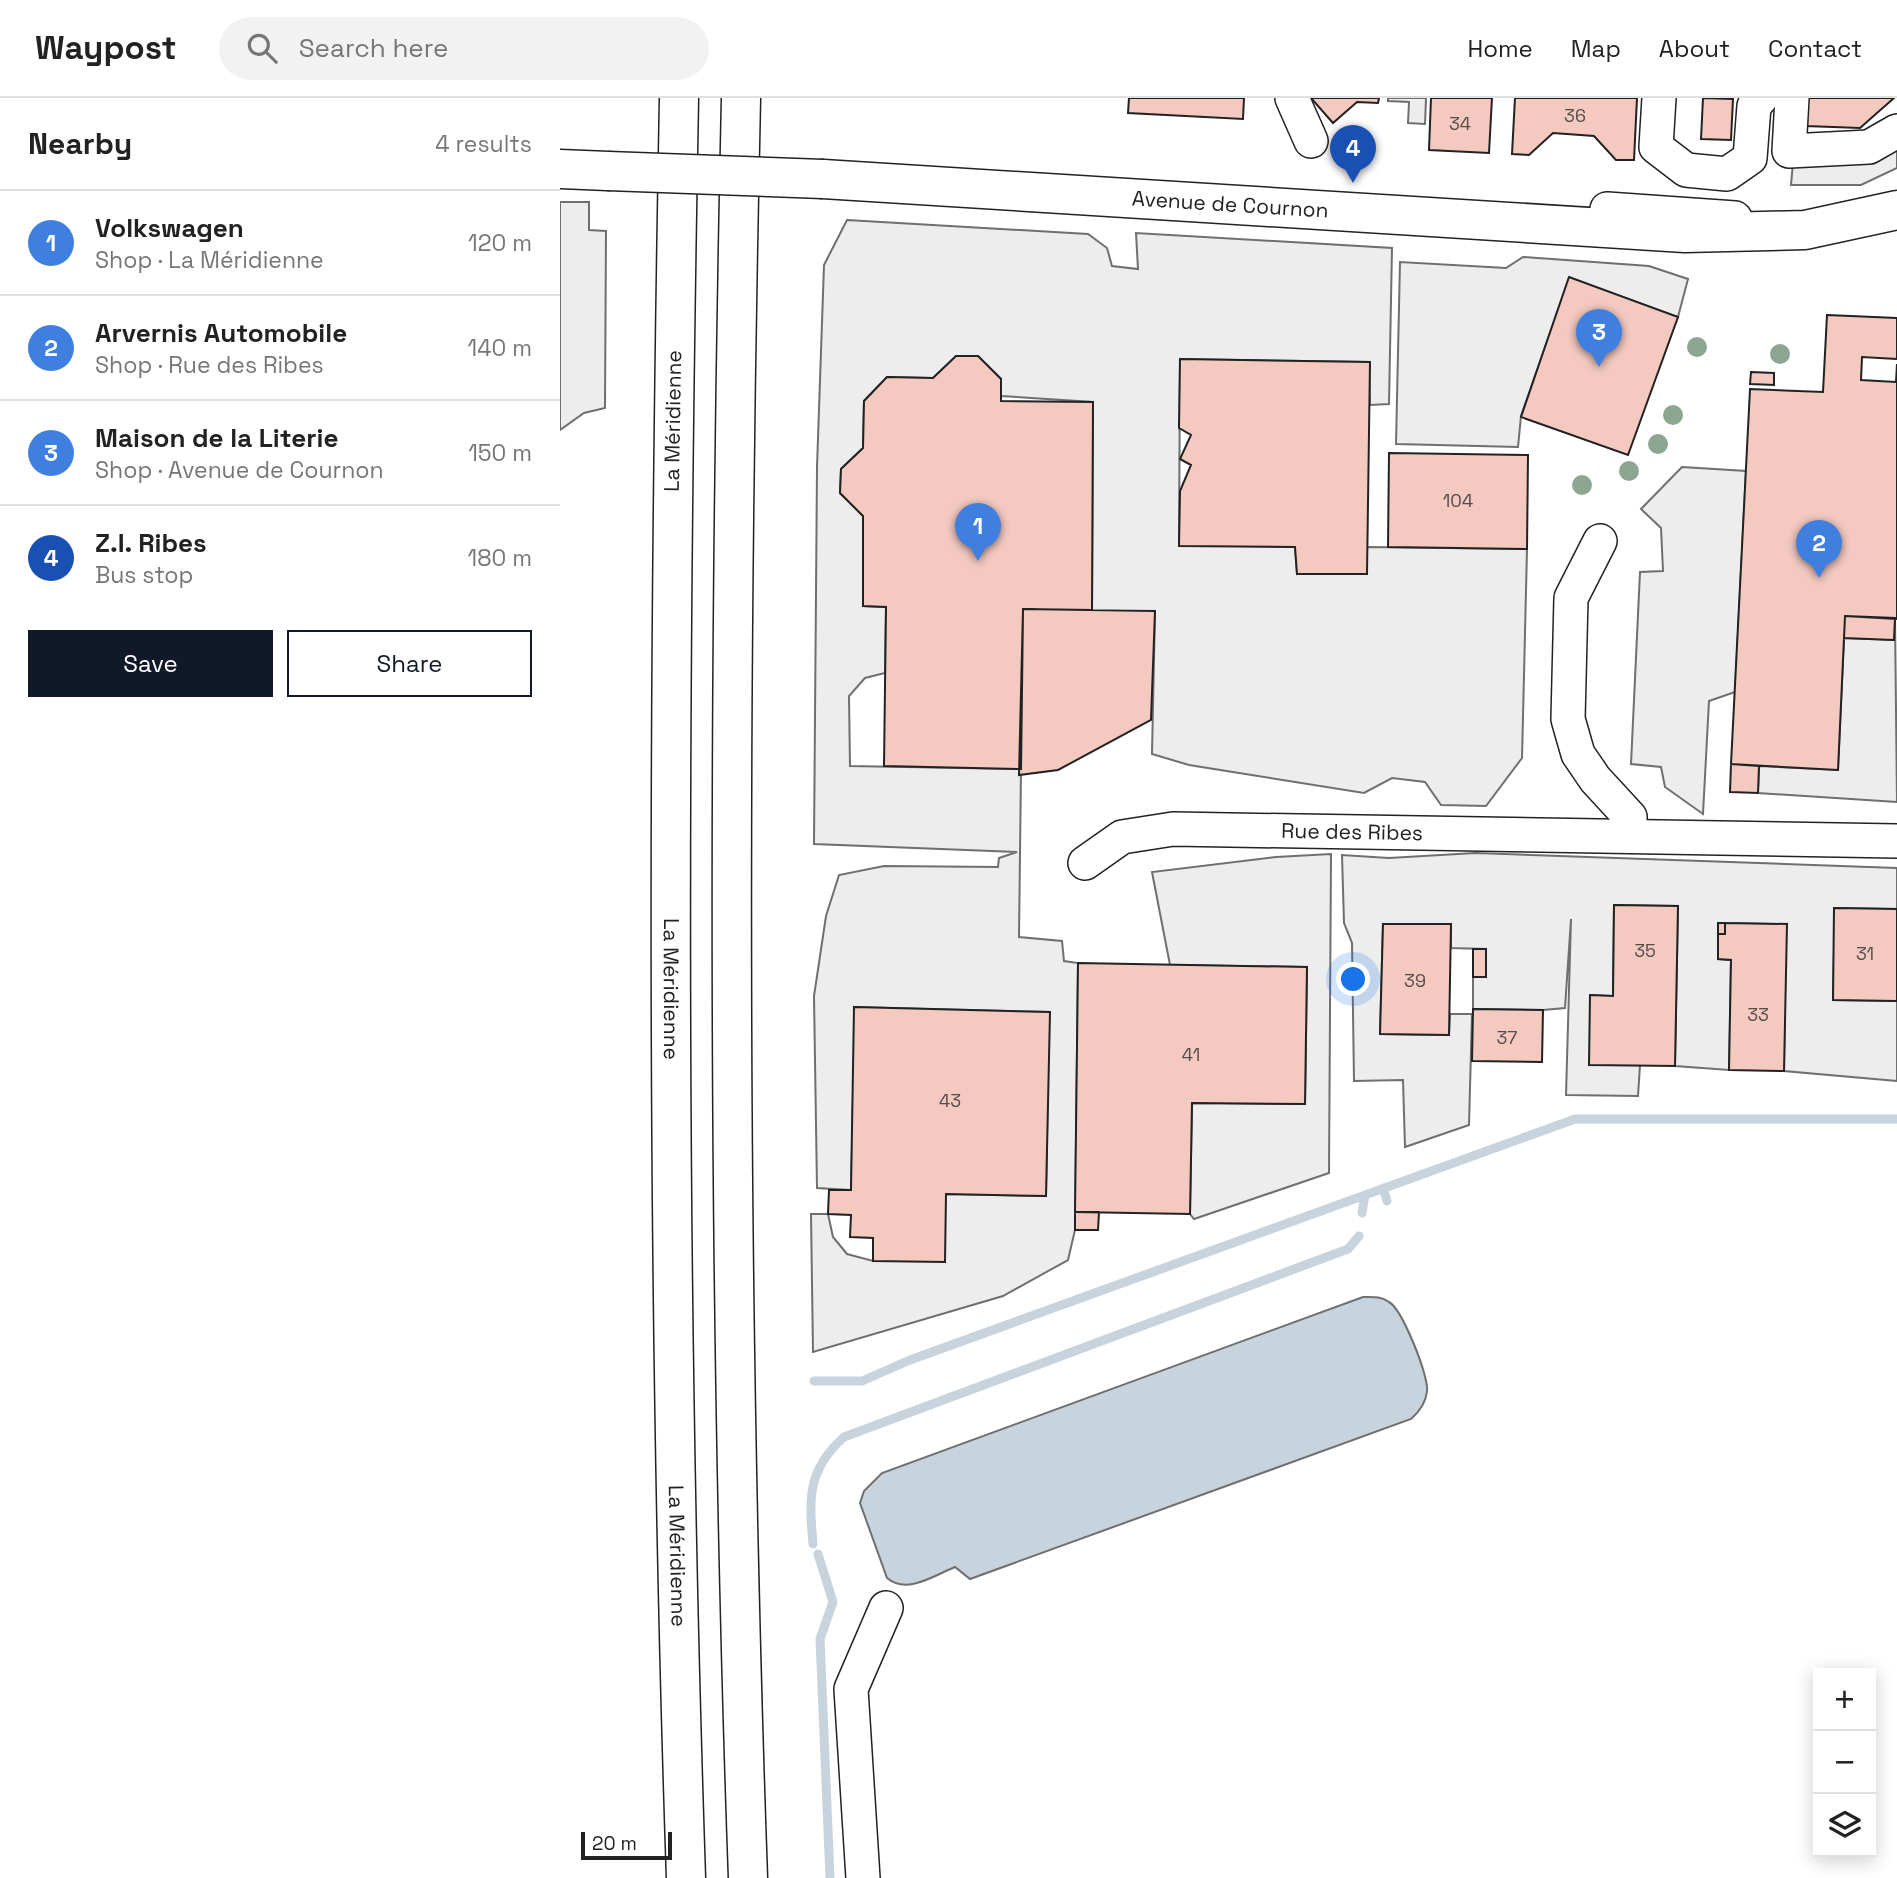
<!DOCTYPE html>
<html lang="en">
<head>
<meta charset="utf-8">
<style>
  body { margin:0; font-family:"Space Grotesk",sans-serif; background:#f2f2f2; color:#222 }
  .controls { position:absolute; right:21px; bottom:21px; display:grid; overflow:hidden; border-radius:0px; box-shadow:0 4px 18px #0003 }
  .controls button { width:63px; height:63px; display:grid; place-items:center; padding:0; border:0; border-bottom:2px solid #e0e0e0; background:#fff; color:#222; font:35px sans-serif }
  .scale { position:absolute; left:21px; bottom:18px; width:91px; box-sizing:border-box; padding-left:7px; border:4px solid #222; border-top:0; font-size:19px; line-height:24px; white-space:nowrap; color:#222; -webkit-text-stroke:5px #fff; paint-order:stroke }
  .you { position:absolute; left:794px; top:882px; width:24px; height:24px; margin:-18px; border:5px solid #fff; border-radius:50%; background:#1a73e8; box-shadow:0 0 0 10px #1a73e833 }
  .badge { display:grid; place-items:center; width:46px; height:46px; border-radius:50%; background:#111827; color:#fff; font-size:23px; font-weight:700 }
  .pin { position:absolute; translate:-50% -58px; filter:drop-shadow(0 2px 4px #0008) }
  .pin::after { content:''; position:absolute; top:37px; width:24px; height:21px; background:inherit; clip-path:polygon(0 0,100% 0,50% 100%) }
  .list { margin:0; padding:0; list-style:none }
  h2 { display:flex; justify-content:space-between; align-items:center; height:91px; margin:0; padding:0 28px; font-size:30px }
  h2 small { font-size:23px; font-weight:400; color:#767676 }
  .list li { display:grid; grid-template-columns:46px 1fr auto; gap:21px; align-items:center; box-sizing:border-box; height:105px; padding:0 28px; border-top:2px solid #e0e0e0 }
  .list b { display:block; font-size:26px; white-space:nowrap }
  .list p { margin:0; font-size:23px; white-space:nowrap; color:#767676 }
  .list em { font-size:23px; font-style:normal; color:#767676 }
  .actions { display:flex; gap:14px; padding:21px 28px }
  .actions a { flex:1; padding:16px 0; border:2px solid #111827; border-radius:0px; text-align:center; font-size:24px; color:#111827 }
  .actions .main { background:#111827; color:#fff }
  .icon { flex:none; width:38px; height:38px; fill:none; stroke:currentColor; stroke-width:2; stroke-linecap:round; stroke-linejoin:round }
  .map { position:relative; flex:none; width:1337px; height:1780px; overflow:hidden }
  header { display:flex; align-items:center; gap:42px; box-sizing:border-box; height:98px; padding:0 35px; background:#fff; border-bottom:2px solid #e0e0e0 }
  header strong { font-size:33px }
  nav { display:flex; gap:38px; margin-inline-start:auto; font-size:24px }
  .search { width:490px; height:63px; background:#f2f2f2; display:flex; align-items:center; gap:18px; box-sizing:border-box; padding:0 24px; border-radius:38px; color:#767676; font-size:26px }
  main { display:flex }
  aside { flex:1; background:#fff }
  .map>svg:first-child { display:block }
</style>
</head>
<body>
<header>
<strong>Waypost</strong>
<div class="search"><svg class="icon" aria-label="search" viewBox="0 0 24 24"><circle cx="10" cy="10" r="6"/><path d="M15 15l6 6"/></svg>Search here</div>
<nav><a>Home</a><a>Map</a><a>About</a><a>Contact</a></nav>
</header>
<main>
<aside>
<h2>Nearby<small>4 results</small></h2>
<ul class="list">
<li><span class="badge" style="background:#3f7fe0">1</span><div><b>Volkswagen</b><p>Shop · La Méridienne</p></div><em>120 m</em></li>
<li><span class="badge" style="background:#3f7fe0">2</span><div><b>Arvernis Automobile</b><p>Shop · Rue des Ribes</p></div><em>140 m</em></li>
<li><span class="badge" style="background:#3f7fe0">3</span><div><b>Maison de la Literie</b><p>Shop · Avenue de Cournon</p></div><em>150 m</em></li>
<li><span class="badge" style="background:#1a4fb4">4</span><div><b>Z.I. Ribes</b><p>Bus stop</p></div><em>180 m</em></li>
</ul>
<div class="actions"><a class="main">Save</a><a>Share</a></div>
</aside>
<div class="map">
<svg width="1337" height="1780" viewBox="0 0 1337 1780">
  <rect width="100%" height="100%" fill="#fff"/>
  <path fill="#ededed" stroke="#6f6f6f" stroke-width="2" d="M828,0H866L865,26L848,25L849,4L828,3Z
    M1337,46V70L1301,87H1231L1233,64Z
    M0,104H29V132L46,133L45,310L24,315L0,332Z
    M287,122L528,136L547,150L552,168L578,171L576,135L832,150L829,306L810,307L809,264L620,261L619,447L735,449L737,476L807,449L967,451L962,660L926,708L881,707L865,684L832,680L804,695L629,667L592,656L595,513L532,512L533,304L441,298V281L418,258H396L373,280L327,279L304,303L303,350L281,371L280,395L303,418V508L326,509L325,575L305,580L289,598L290,668L461,671L459,839L502,843L504,863L518,865L515,1132L508,1162L443,1198L253,1254L251,1116H268L273,1139L287,1156L313,1163L386,1096L486,1098L489,914L295,909L291,1092L257,1090L254,898L266,818L279,777L324,768L438,769L439,760L457,754L254,746L257,369L264,167Z
    M963,159L1089,168L1128,181L1118,219L1009,180L961,318L958,349L836,346L840,164L946,170Z
    M1122,369L1186,373L1175,594L1149,603L1143,716L1105,689L1101,669L1071,666L1080,474L1103,473L1101,430L1081,411Z
    M1335,520L1337,704L1198,695L1199,668L1278,672L1284,540L1333,542Z
    M915,755L1337,770V811L1275,810L1273,902L1337,903V983L1224,973L1226,826L1158,825V861L1171,862L1169,972L1115,968L1118,808L1054,807L1053,898L1031,897L1080,967L1078,998L1006,997L1011,821L1005,910L983,912L913,911V879H926V851L891,850V826H823L820,936L889,937L890,916H912L909,1027L845,1049L843,982L794,983L792,845L784,825L782,757L829,760Z
    M771,756L769,1075L634,1121L630,1116L632,1005L745,1006L747,869L610,867L592,774L716,759Z"/>
  <path fill="#c7d3dd" stroke="#6f6f6f" stroke-width="2" d="M803,1199C813,1199 821,1198 829,1204C842,1211 869,1278 867,1293C866,1305 860,1313 851,1321L410,1481L395,1469C375,1477 347,1497 327,1480L300,1405L304,1393L322,1375Z"/>
  <g fill="none" stroke-linecap="round" stroke-linejoin="round">
    <path stroke="#c7d3dd" stroke-width="9" d="M823,1090L827,1103
      M802,1115L805,1097
      M254,1283H302L350,1262L1015,1021H1337
      M253,1446C249,1400 247,1372 284,1339L788,1151L799,1138
      M258,1456L273,1504L260,1541L270,1780"/>
  </g>
  <path fill="#f3c9c0" stroke="#222" stroke-width="2" d="M569,0H684L683,21L568,15Z
    M751,0H819L818,5L797,4L773,25Z
    M871,0H932L929,55L869,52Z
    M955,0H1077L1074,62H1056L1034,38L993,35L969,57L952,56Z
    M1143,0L1173,1L1171,42L1141,41Z
    M1248,0H1334L1300,30L1246,28Z
    M1009,179L1118,219L1068,357L961,319Z
    M1267,217L1337,220V261L1302,259L1301,282L1336,284L1337,266V521L1285,518L1278,672L1171,666L1190,291L1263,294Z
    M396,258H418L441,281V303L533,304L532,512L463,511L461,671L324,668L326,509L303,508V418L280,395L281,371L303,350L304,303L327,279L373,280Z
    M620,261L810,264L807,476H737L735,449L619,448L620,393L631,367L620,361L631,337L619,330Z
    M1191,274L1214,275V287L1190,286Z
    M829,355L968,357L967,451L828,449Z
    M463,511L595,513L591,622L498,672L459,677Z
    M1285,518L1335,520L1334,542L1284,540Z
    M1171,666L1199,668L1198,695L1170,694Z
    M1054,807L1118,808L1115,968L1029,967L1030,897L1053,898Z
    M1274,810L1337,811V903L1273,902Z
    M1158,825H1165V836H1158Z
    M1165,825L1227,826L1224,973L1169,972L1171,862L1158,861V836H1165Z
    M823,826H891L889,937L820,936Z
    M913,851H926V879H913Z
    M518,865L747,869L745,1006L632,1005L630,1116L515,1114Z
    M294,909L490,914L486,1098L386,1096L385,1164L313,1163V1140L290,1139L291,1117L268,1116L269,1092H291Z
    M913,911L983,912L982,964L912,963Z
    M515,1114H539L538,1132H515Z"/>
  <g fill="none" stroke-linecap="round" stroke-linejoin="round">
    <g stroke="#222" stroke-width="36">
      <g id="minor">
        <path d="M732,0L751,43"/>
        <path d="M1099,0L1096,49L1126,72L1167,76L1190,60L1194,8L1201,0"/>
        <path d="M1232,0L1229,53L1309,49L1337,33"/>
        <path d="M1047,111L1175,120"/>
        <path d="M1040,443L1011,500L1008,621L1018,656L1035,681L1070,719V738"/>
        <path id="s1" d="M525,765L562,739L613,731L1337,743"/>
        <path d="M303,1780L291,1591L326,1510"/>
      </g>
    </g>
    <g stroke="#222" stroke-width="41">
      <g id="major">
        <path d="M0,71L48,73"/>
        <path id="s2" d="M263,81L1125,135L1245,132L1337,112"/>
      </g>
    </g>
    <g stroke="#222" stroke-width="41">
      <g id="highway">
        <path id="s3" d="M119,0C108,593 106,1187 126,1780"/>
        <path d="M181,0C168,593 167,1187 188,1780"/>
      </g>
    </g>
    <use href="#minor" stroke="#fff" stroke-width="33"/>
    <use href="#major" stroke="#fff" stroke-width="38"/>
    <use href="#highway" stroke="#fff" stroke-width="38"/>
    <g stroke="#222" stroke-width="41" stroke-linecap="butt">
      <path id="major-bridge" d="M48,73L263,81"/>
    </g>
    <use href="#major-bridge" stroke="#fff" stroke-width="38"/>
  </g>
  <g fill="#8da692">
    <circle cx="1137" cy="249" r="10"/>
    <circle cx="1220" cy="256" r="10"/>
    <circle cx="1113" cy="317" r="10"/>
    <circle cx="1098" cy="346" r="10"/>
    <circle cx="1069" cy="373" r="10"/>
    <circle cx="1022" cy="387" r="10"/>
  </g>
  <g text-anchor="middle" stroke-width="5" stroke-linejoin="round" paint-order="stroke">
    <g font-size="18" fill="#564c4a">
      <text x="1015" y="24">36</text>
      <text x="900" y="32">34</text>
      <text x="898" y="409">104</text>
      <text x="1085" y="859">35</text>
      <text x="1305" y="862">31</text>
      <text x="855" y="889">39</text>
      <text x="1198" y="923">33</text>
      <text x="947" y="946">37</text>
      <text x="631" y="963">41</text>
      <text x="390" y="1009">43</text>
    </g>
    <g font-size="21" fill="#222" stroke="#fff">
      <text dy="7" stroke="none"><textPath href="#s2" startOffset="408">Avenue de Cournon</textPath></text>
      <text transform="translate(113 323) rotate(-89)" y="7">La Méridienne</text>
      <text dy="7" stroke="none"><textPath href="#s1" startOffset="276">Rue des Ribes</textPath></text>
      <text dy="7" stroke="none"><textPath href="#s3" startOffset="891">La Méridienne</textPath></text>
      <text dy="7" stroke="none"><textPath href="#s3" startOffset="1458">La Méridienne</textPath></text>
    </g>
  </g>
</svg>
<div class="controls">
<button>+</button>
<button>−</button>
<button><svg class="icon" aria-label="layers" viewBox="0 0 24 24"><path d="M12 4l9 5-9 5-9-5zM3 14l9 5 9-5"/></svg></button>
</div>
<div class="scale">20 m</div>
<div class="you"></div>
<div class="pin badge" style="left:418px;top:463px;background:#3f7fe0">1</div>
<div class="pin badge" style="left:1259px;top:480px;background:#3f7fe0">2</div>
<div class="pin badge" style="left:1039px;top:269px;background:#3f7fe0">3</div>
<div class="pin badge" style="left:793px;top:85px;background:#1a4fb4">4</div>
</div>
</main>
</body>
</html>
